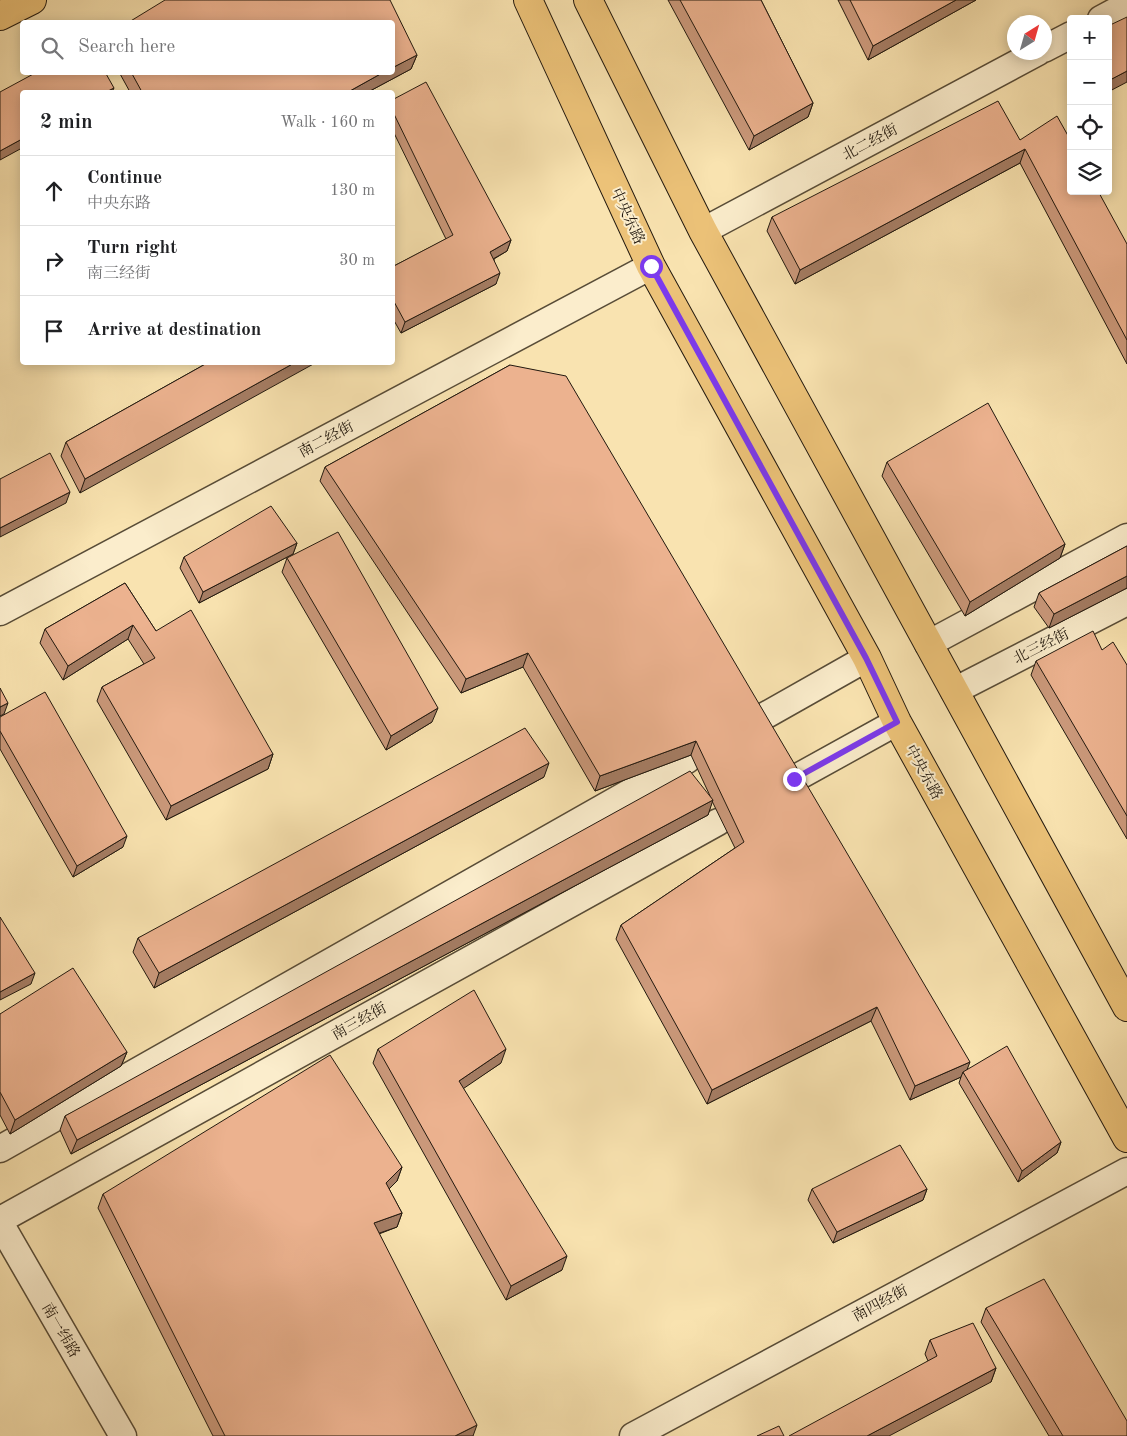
<!DOCTYPE html>
<html lang="en">
<head>
<meta charset="utf-8">
<style>
  body { margin:0; font-family:"Old Standard TT","Noto Serif SC",serif; background:#f6f6f6; color:#202124 }
  .controls { position:absolute; right:15px; top:15px; display:grid; overflow:hidden; border-radius:5px; box-shadow:0 2px 12px #0003 }
  .controls button { width:45px; height:45px; display:grid; place-items:center; padding:0; border:0; border-bottom:1px solid #e0e0e0; background:#fff; color:#202124; font:25px sans-serif }
  .compass { position:absolute; left:1007px; top:15px; width:45px; height:45px; border-radius:50%; background:#fff; box-shadow:0 2px 12px #0003; rotate:37deg }
  .stop { position:absolute; width:15px; height:15px; margin:-11px; border:4px solid #7c3aed; border-radius:50%; background:#fff }
  .stop.end { background:#7c3aed; border-color:#fff; box-shadow:0 1px 5px #0008 }
  .list { margin:0; padding:0; list-style:none }
  h2 { display:flex; justify-content:space-between; align-items:center; height:65px; margin:0; padding:0 20px; font-size:21px }
  h2 small { font-size:16px; font-weight:400; color:#757577 }
  .list li { display:grid; grid-template-columns:32px 1fr auto; gap:15px; align-items:center; box-sizing:border-box; height:70px; padding:0 20px; border-top:1px solid #e0e0e0 }
  .list b { display:block; font-size:19px; white-space:nowrap }
  .list p { margin:0; font-size:16px; white-space:nowrap; color:#757577 }
  .list em { font-size:16px; font-style:normal; color:#757577 }
  .icon { flex:none; width:28px; height:28px; fill:none; stroke:currentColor; stroke-width:2; stroke-linecap:round; stroke-linejoin:round }
  .map { position:relative; flex:none; width:1127px; height:1436px; overflow:hidden }
  .search { position:absolute; background:#fff; box-shadow:0 2px 12px #0003; left:20px; top:20px; width:375px; height:55px; display:flex; align-items:center; gap:12px; box-sizing:border-box; padding:0 18px; border-radius:5px; color:#757577; font-size:19px }
  .panel { position:absolute; background:#fff; box-shadow:0 2px 12px #0003; left:20px; top:90px; width:375px; height:275px; border-radius:5px }
  .map>svg:first-child { display:block }
</style>
</head>
<body>
<div class="map">
<svg width="1127" height="1436" viewBox="0 0 1127 1436">
  <rect width="100%" height="100%" fill="#f9e3b0"/>
  <filter id="stains"><feTurbulence type="fractalNoise" baseFrequency=".004" numOctaves="4"/><feColorMatrix values="0 0 0 0 .2 0 0 0 0 .09 0 0 0 0 .02 0 0 0 .5 -.17"/></filter>
  <radialGradient id="worn" r=".72"><stop offset=".6" stop-color="#630" stop-opacity="0"/><stop offset="1" stop-color="#630" stop-opacity=".3"/></radialGradient>
  <g fill="none" stroke-linecap="round" stroke-linejoin="round">
    <g stroke="#584c37" stroke-width="29">
      <path id="street" d="M1101,19L1127,5
        M1044,49L1071,35
        M703,231L1038,52
        M0,612L651,266
        M928,644L1127,537
        M954,691L1127,602
        M759,719L867,658
        M794,779L897,722
        M0,1149L687,760
        M0,1220L718,822
        M0,1223L123,1436
        M633,1436L1127,1171"/>
    </g>
    <g stroke="#22190f" stroke-width="30">
      <path id="primary" d="M528,0L651,266L867,658L897,722L1127,1138
        M588,0L703,231L1127,1007"/>
    </g>
    <g stroke="#22190f" stroke-width="30">
      <path id="highway" d="M0,16L32,0"/>
    </g>
    <use href="#street" stroke="#fbedcc" stroke-width="26"/>
    <use href="#primary" stroke="#ecc278" stroke-width="28"/>
    <use href="#highway" stroke="#ecc278" stroke-width="28"/>
  </g>
  <path fill="#cb997b" stroke="#22190f" d="M668,0H761L813,103L808,117L749,150Z
    M838,0H976L868,60Z
    M417,55L411,69L368,92H130L119,72H392Z
    M392,100L511,240L507,251L494,259L496,284L401,333L392,317V267L446,239L392,129Z
    M1020,140L1127,244V364L1020,163L795,284L767,231L772,217Z
    M209,362L80,493L61,456L66,442Z
    M510,365L967,1070L1061,1142L1057,1153L1018,1182L959,1083L961,1077L910,1100L871,1021L707,1104L616,939L621,925L735,848L712,801L708,815L71,1154L60,1130L65,1116L711,798L691,755L595,791L523,667L461,693L320,481L325,467Z
    M887,462L1065,544L1060,558L965,616L882,476Z
    M297,543L293,554L199,603L180,568L184,557Z
    M1127,546V588L1049,628L1034,607L1039,593Z
    M287,558L432,722L386,750L282,572Z
    M125,583L156,631L273,754L268,769L166,820L97,701L102,687L144,664L128,639L63,680L40,643L45,629Z
    M1102,650L1127,665V839L1031,675L1036,661Z
    M0,717L123,847L73,877L0,749Z
    M544,777L154,988L133,952L138,938Z
    M0,1014L127,1052L121,1066L10,1134L0,1115Z
    M378,1049L501,1063L463,1088L562,1270L506,1300L373,1063Z
    M402,1167L397,1181L389,1189L402,1213L397,1227L379,1234L473,1436H213L98,1208L103,1194Z
    M812,1189H927L923,1200L833,1243L808,1200Z
    M986,1308L1127,1436H1049L981,1322Z
    M930,1340L996,1368L991,1382L928,1361L925,1354Z"/>
  <path fill="#a57d64" stroke="#22190f" d="M956,0H976L868,60L873,46Z
    M417,55L411,69L368,92H348L384,72H392V68Z
    M1127,71V82L1108,92V81Z
    M114,88L112,92H106Z
    M813,103L808,117L749,150L754,136Z
    M22,139V148L0,160V151Z
    M1025,149L1020,163L795,284L800,270Z
    M511,240L507,251L486,263L490,252Z
    M500,273L496,284L401,333L405,322Z
    M296,362H317L80,493L85,479Z
    M70,492L66,503L0,537V528Z
    M297,543L293,554L199,603L203,592Z
    M1065,544L1060,558L965,616L970,602Z
    M1127,576V588L1049,628L1054,614Z
    M133,625L128,639L63,680L68,666Z
    M528,653L523,667L461,693L466,679Z
    M8,703L4,714L0,716V707Z
    M438,708L432,722L386,750L391,736Z
    M696,741L691,755L595,791L600,776Z
    M273,754L268,769L166,820L171,806Z
    M549,763L544,777L154,988L159,973Z
    M713,800L708,815L71,1154L77,1140Z
    M127,836L123,847L73,877L77,866Z
    M35,973L31,984L0,1000V992Z
    M877,1007L871,1021L707,1104L712,1090Z
    M506,1049L501,1063L454,1095L459,1081Z
    M127,1052L121,1066L10,1134L15,1120Z
    M970,1062L965,1075L963,1072L961,1077L910,1100L915,1086Z
    M1061,1142L1057,1153L1018,1182L1022,1171Z
    M402,1167L397,1181L381,1197L386,1183Z
    M927,1189L923,1200L833,1243L837,1232Z
    M402,1213L397,1227L368,1237L374,1223Z
    M567,1256L562,1270L506,1300L511,1286Z
    M996,1368L991,1382L889,1436H867Z
    M477,1425L473,1436H455Z"/>
  <path fill="#ecb28f" stroke="#22190f" d="M165,0H390L417,55L392,68V22H129Z
    M680,0H761L813,103L754,136Z
    M850,0H956L873,46Z
    M1127,17V71L1108,81V26Z
    M37,72H105L114,88L106,92H22V139L0,151V92Z
    M131,72H384L348,92H142Z
    M426,82L511,240L490,252L500,273L405,322L392,298V267L453,235L392,110V100Z
    M998,101L1020,140L1057,116L1071,141V191H1098L1127,244V340L1025,149L800,270L772,217Z
    M209,362H296L85,479L66,442Z
    M510,365L566,376L970,1062L915,1086L877,1007L712,1090L621,925L744,842L696,741L600,776L528,653L466,679L325,467Z
    M988,403L1065,544L970,602L887,462Z
    M50,453L70,492L0,528V479Z
    M271,506L297,543L203,592L184,557Z
    M338,532L438,708L391,736L287,558Z
    M1127,546V576L1054,614L1039,593Z
    M125,583L156,631L191,610L273,754L171,806L102,687L155,658L133,625L68,666L45,629Z
    M1093,631L1102,650L1113,642L1127,665V816L1036,661Z
    M0,688L8,703L0,707Z
    M45,692L127,836L77,866L0,731V717Z
    M525,728L549,763L159,973L138,938Z
    M690,771L713,800L77,1140L65,1116Z
    M0,917L35,973L0,992Z
    M73,968L127,1052L15,1120L0,1092V1014Z
    M474,990L506,1049L459,1081L567,1256L511,1286L378,1049Z
    M1007,1046L1061,1142L1022,1171L963,1072Z
    M330,1055L402,1167L386,1183L402,1213L374,1223L477,1425L455,1436H225L103,1194Z
    M900,1145L927,1189L837,1232L812,1189Z
    M1044,1279L1127,1421V1436H1063L986,1308Z
    M973,1323L996,1368L867,1436H789L937,1356L930,1340Z
    M779,1426L784,1436H757Z"/>
  <g fill="none" stroke-linecap="round" stroke-linejoin="round">
    <path stroke="#7c3aed" stroke-width="6" d="M651,266L866,658L897,722L794,779"/>
  </g>
  <g text-anchor="middle" stroke-width="4" stroke-linejoin="round" paint-order="stroke">
    <g font-size="15" fill="#22190f" stroke="#fbedcc">
      <text transform="translate(870 142) rotate(-28)" y="5">北二经街</text>
      <text transform="translate(628 216) rotate(65)" y="5">中央东路</text>
      <text transform="translate(326 439) rotate(-28)" y="5">南二经街</text>
      <text transform="translate(1041 646) rotate(-27)" y="5">北三经街</text>
      <text transform="translate(924 772) rotate(61)" y="5">中央东路</text>
      <text transform="translate(359 1021) rotate(-29)" y="5">南三经街</text>
      <text transform="translate(880 1303) rotate(-28)" y="5">南四经街</text>
      <text transform="translate(61 1330) rotate(60)" y="5">南一纬路</text>
    </g>
  </g>
  <rect width="100%" height="100%" filter="url(#stains)"/>
  <rect width="100%" height="100%" fill="url(#worn)"/>
</svg>
<div class="controls">
<button>+</button>
<button>−</button>
<button><svg class="icon" aria-label="locate" viewBox="0 0 24 24"><circle cx="12" cy="12" r="6"/><path d="M12 2v4M12 18v4M2 12h4M18 12h4"/></svg></button>
<button><svg class="icon" aria-label="layers" viewBox="0 0 24 24"><path d="M12 4l9 5-9 5-9-5zM3 14l9 5 9-5"/></svg></button>
</div>
<svg class="compass" viewBox="-18 -18 36 36"><path d="M0-13l5 13h-10z" fill="#e53935"/><path d="M0 13l5-13h-10z" fill="#757577"/></svg>
<div class="stop" style="left:651px;top:266px"></div>
<div class="stop end" style="left:794px;top:779px"></div>
<div class="search"><svg class="icon" aria-label="search" viewBox="0 0 24 24"><circle cx="10" cy="10" r="6"/><path d="M15 15l6 6"/></svg>Search here</div>
<section class="panel">
<h2>2 min<small>Walk · 160 m</small></h2>
<ul class="list">
<li><svg class="icon" aria-label="ahead" viewBox="0 0 24 24"><path d="M12 20V5M6 11l6-6 6 6"/></svg><div><b>Continue</b><p>中央东路</p></div><em>130 m</em></li>
<li><svg class="icon" aria-label="right" viewBox="0 0 24 24"><path d="M7 20v-9h11M14 6l5 5-5 5"/></svg><div><b>Turn right</b><p>南三经街</p></div><em>30 m</em></li>
<li><svg class="icon" aria-label="arrive" viewBox="0 0 24 24"><path d="M6 21V4h12l-3 4 3 4H6"/></svg><div><b>Arrive at destination</b></div></li>
</ul>
</section>
</div>
</body>
</html>
